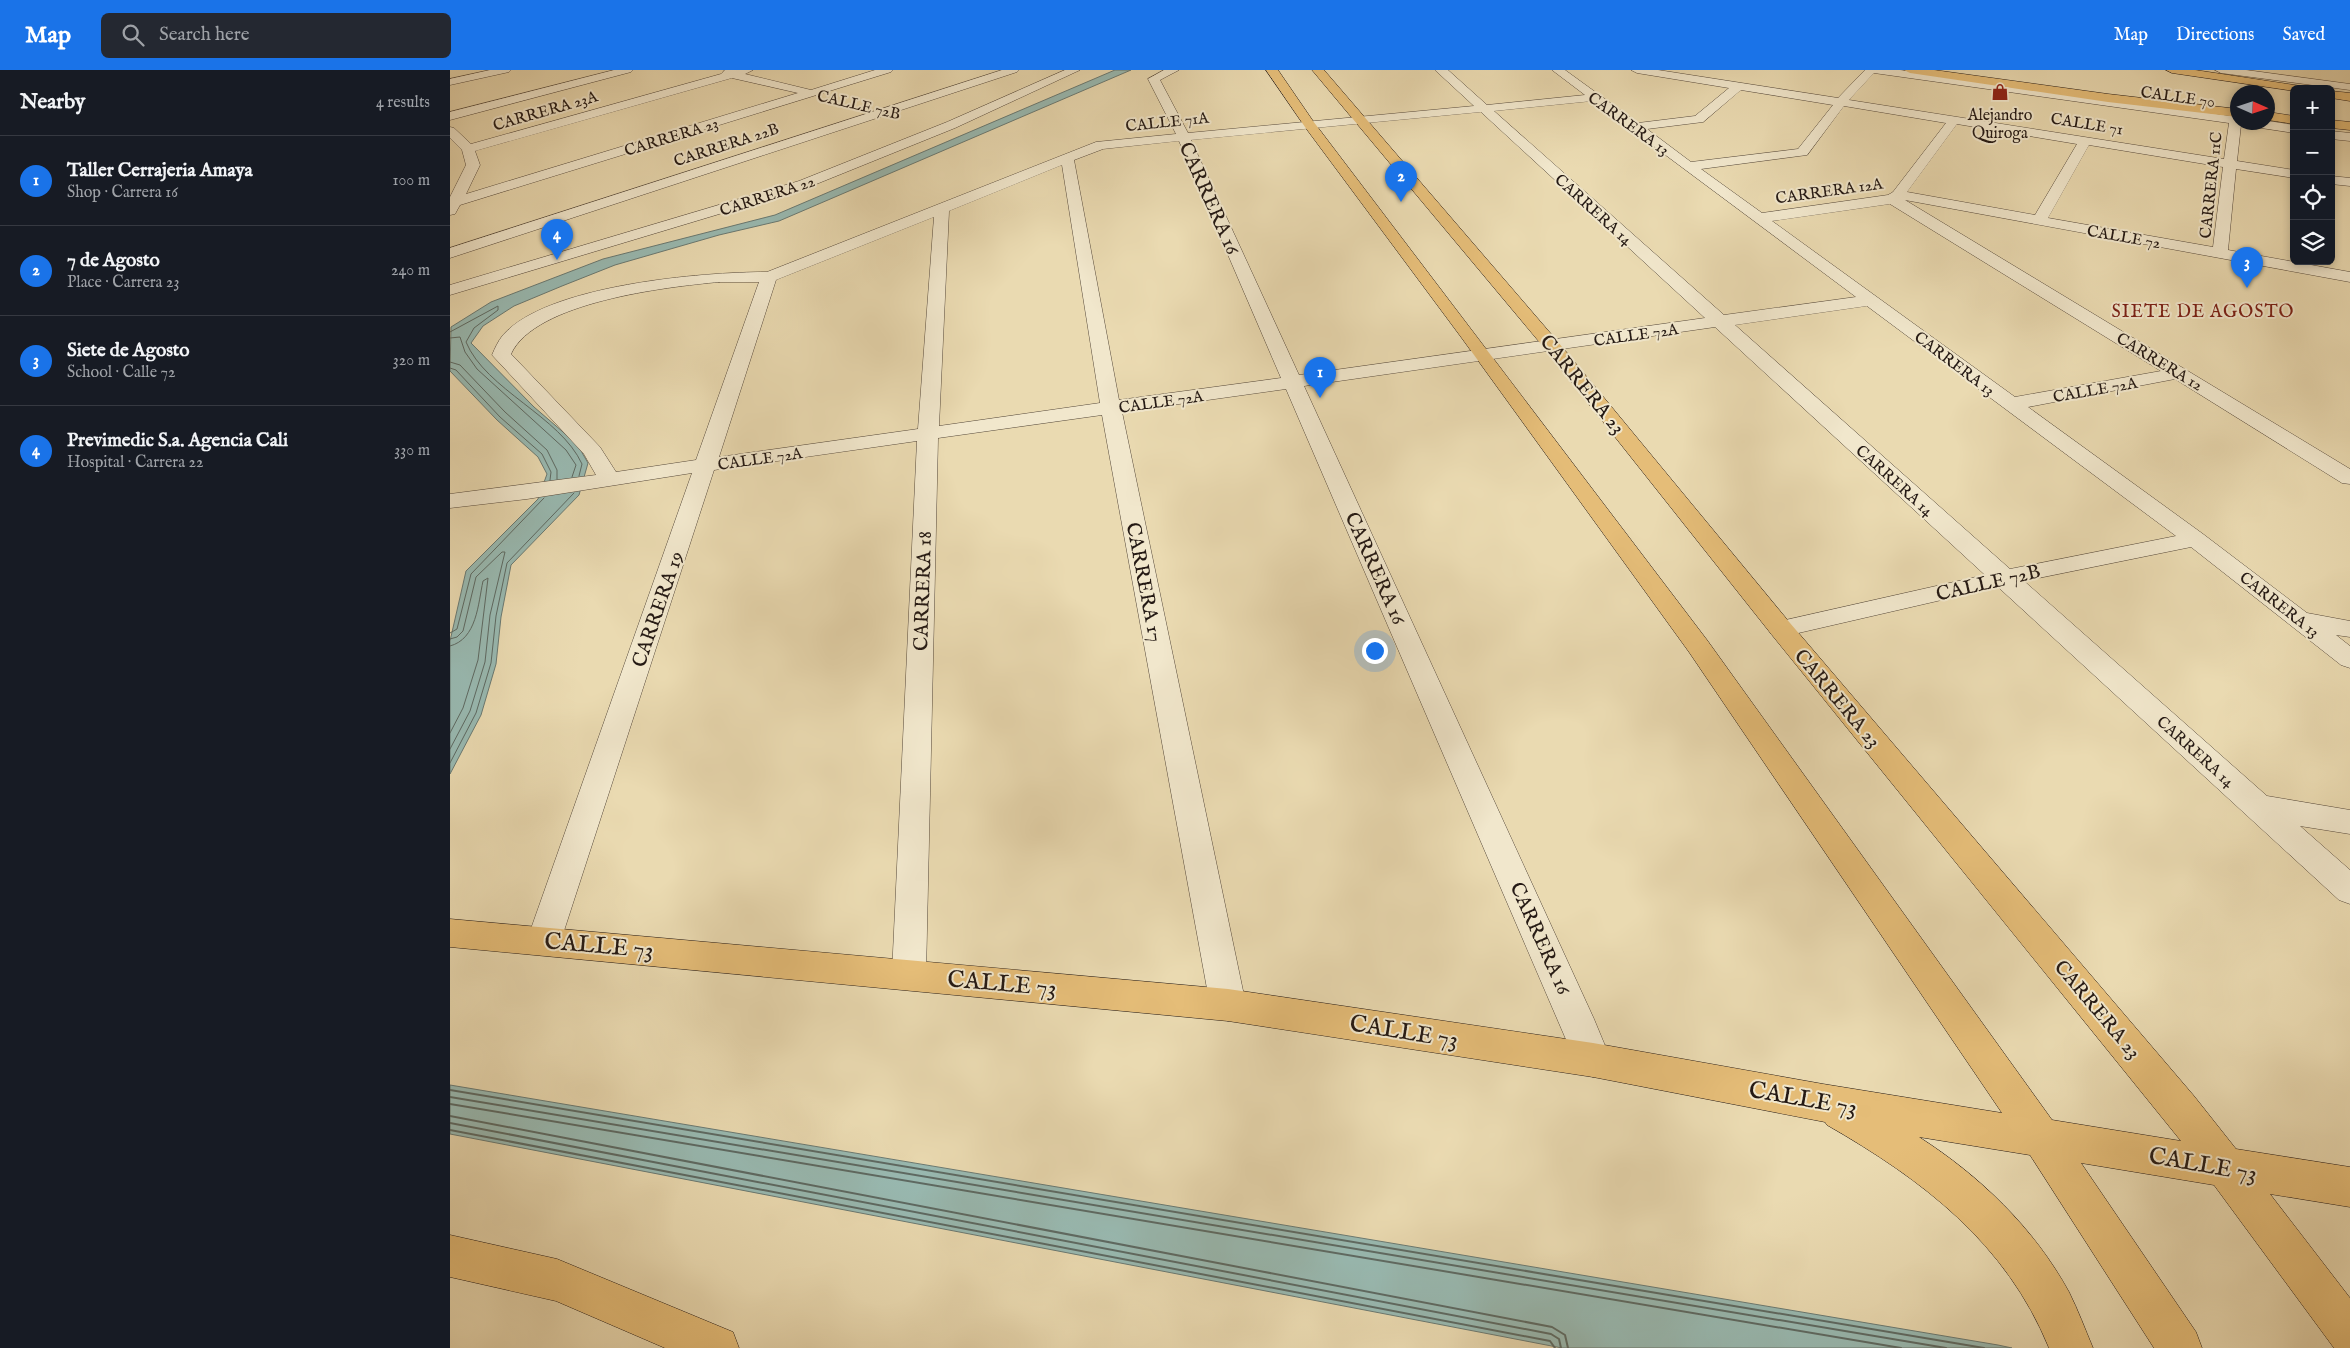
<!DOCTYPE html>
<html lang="en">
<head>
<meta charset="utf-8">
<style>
  body { margin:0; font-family:"IM FELL English",serif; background:#242831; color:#f1f3f6 }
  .controls { position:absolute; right:15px; top:15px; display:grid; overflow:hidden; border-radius:8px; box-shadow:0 2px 8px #0003 }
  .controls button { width:45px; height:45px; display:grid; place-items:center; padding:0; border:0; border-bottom:1px solid #363941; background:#171b24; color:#f1f3f6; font:25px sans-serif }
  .compass { position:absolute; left:1780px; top:15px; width:45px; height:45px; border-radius:50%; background:#171b24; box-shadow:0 2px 8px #0003; rotate:93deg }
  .you { position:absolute; left:924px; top:580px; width:18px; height:18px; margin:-12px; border:4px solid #fff; border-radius:50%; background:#1a73e8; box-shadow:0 0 0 8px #1a73e833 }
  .badge { display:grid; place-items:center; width:32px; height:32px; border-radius:50%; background:#1a73e8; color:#fff; font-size:16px; font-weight:700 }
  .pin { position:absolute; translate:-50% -41px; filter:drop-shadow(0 1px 2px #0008) }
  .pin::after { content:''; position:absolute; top:26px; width:18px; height:15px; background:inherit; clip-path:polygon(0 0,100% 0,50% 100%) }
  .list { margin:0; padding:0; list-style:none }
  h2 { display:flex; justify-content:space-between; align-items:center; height:65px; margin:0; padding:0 20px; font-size:21px }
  h2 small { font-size:16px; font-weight:400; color:#9ea1a6 }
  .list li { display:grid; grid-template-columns:32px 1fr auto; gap:15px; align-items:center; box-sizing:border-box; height:90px; padding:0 20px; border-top:1px solid #363941 }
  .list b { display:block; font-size:19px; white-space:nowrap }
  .list p { margin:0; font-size:16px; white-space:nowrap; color:#9ea1a6 }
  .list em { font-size:16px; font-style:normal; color:#9ea1a6 }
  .icon { flex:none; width:28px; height:28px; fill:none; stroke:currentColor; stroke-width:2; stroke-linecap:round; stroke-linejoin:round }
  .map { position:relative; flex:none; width:1900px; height:1278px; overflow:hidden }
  header { display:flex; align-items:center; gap:30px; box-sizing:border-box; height:70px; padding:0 25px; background:#1a73e8; color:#fff }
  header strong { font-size:24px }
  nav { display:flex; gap:28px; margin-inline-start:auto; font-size:18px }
  .search { width:350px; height:45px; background:#242831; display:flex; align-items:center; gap:12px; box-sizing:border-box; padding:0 18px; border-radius:8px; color:#9ea1a6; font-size:19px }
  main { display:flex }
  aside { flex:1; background:#171b24 }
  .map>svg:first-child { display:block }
</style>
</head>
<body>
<header>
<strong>Map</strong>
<div class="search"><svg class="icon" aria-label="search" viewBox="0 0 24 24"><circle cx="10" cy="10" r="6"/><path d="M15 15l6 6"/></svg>Search here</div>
<nav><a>Map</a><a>Directions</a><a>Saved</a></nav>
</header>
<main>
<aside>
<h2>Nearby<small>4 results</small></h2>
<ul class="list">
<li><span class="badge">1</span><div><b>Taller Cerrajeria Amaya</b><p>Shop · Carrera 16</p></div><em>100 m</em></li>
<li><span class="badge">2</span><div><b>7 de Agosto</b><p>Place · Carrera 23</p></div><em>240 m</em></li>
<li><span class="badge">3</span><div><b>Siete de Agosto</b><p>School · Calle 72</p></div><em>320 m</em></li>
<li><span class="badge">4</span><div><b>Previmedic S.a. Agencia Cali</b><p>Hospital · Carrera 22</p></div><em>330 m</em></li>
</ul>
</aside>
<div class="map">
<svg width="1900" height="1278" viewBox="0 0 1900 1278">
  <rect width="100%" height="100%" fill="#eadab1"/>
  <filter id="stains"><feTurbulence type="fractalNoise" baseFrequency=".004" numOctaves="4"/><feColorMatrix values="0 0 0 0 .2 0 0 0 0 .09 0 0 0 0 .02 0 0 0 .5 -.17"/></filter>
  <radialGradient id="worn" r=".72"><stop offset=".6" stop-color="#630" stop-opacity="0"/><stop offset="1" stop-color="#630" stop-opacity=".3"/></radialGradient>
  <path fill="#99bab2" stroke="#6a7a73" d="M665,0H681L329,151L269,165L165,195L112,216L64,236L33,256L21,273L84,337L127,374L138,393L129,425L61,495L51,547L46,594L31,645L0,704V571L16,501L88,429L97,404L88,387L47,350L0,301L1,257L41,232L153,189L325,145Z
    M0,1015L1548,1275L1562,1278H1112L0,1064Z"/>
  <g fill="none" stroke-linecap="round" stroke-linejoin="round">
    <path stroke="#5e6a63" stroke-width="1" d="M0,262L48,236V240L24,258L16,272C36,320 110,346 132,394L129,406
      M0,268L10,267L15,282L27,299L116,380L126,395L122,407
      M0,292L10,295L55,342L97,380L107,400V409
      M0,298L6,300L50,347L92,384L101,402L100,410
      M0,563L7,559L21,504L94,428
      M0,569L7,567L13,561L26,507L52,482H55L40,545L35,592L20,641L0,679
      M0,576C27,569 28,534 33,511L38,508L28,590L13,638L0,663
      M0,693L26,643L41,593L46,546L57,493L124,423"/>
    <path stroke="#5e6a63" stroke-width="2" d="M0,1020L1534,1278
      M0,1027L1496,1278
      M0,1034L1451,1278
      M0,1046L1102,1257L1115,1265L1118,1278
      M0,1053L1101,1264L1109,1269L1111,1278
      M0,1060L1100,1271L1105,1278"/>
    <g stroke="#56493b" stroke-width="1">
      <path id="minor" d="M40,0H61L59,2L0,15V9Z
        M164,0H183L181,2L0,50V42Z
        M275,0H303L295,4L361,20L425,0H443L441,2L10,135L5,144L0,145V127L16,95L12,80L0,68V57L4,58L21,74L271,4ZM282,8L348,23L16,124L30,95L25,81Z
        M552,0H569L567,2L0,188V178Z
        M615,0H630L505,58L359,117L0,225V215L349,111L497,52Z
        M714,0H729L710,10L738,63L1024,36L985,0H998L1037,35L1135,25L1102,0H1115L1188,53L1245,46L1279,18L1187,3L1181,0H1208L1388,28L1415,0H1450L1788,47V52L1818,51L1844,55V63L1791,55L1787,91L1844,100V108L1786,99L1778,180L1900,202V212L1455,130L1900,399V414L1892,413L1725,309L1578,337L1753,464L1857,543L1900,551V567L1886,565L1900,576V598L1891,595L1741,477L1574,511L1817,726L1900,740V764L1850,756L1900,800V834L1889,830L1548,517L1331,567L1322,565L1318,559L1322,553L1535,505L1265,257L854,316L1144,949L1161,990L1156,1002L1143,1007L1130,1002L836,319L672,342L796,935L790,946L778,951L766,946L760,935L652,345L488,368L476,904L471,915L459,919L447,915L442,904L467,371L264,400L111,870L106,880L94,885L82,880L77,870L242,403L77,429L0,438V424L146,405L134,384L42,285C45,278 48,271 53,265C97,215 253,202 317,202L646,72L726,64L698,9ZM1424,3L1779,53L1774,89L1399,30ZM1291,20L1383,35L1348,79L1241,92L1197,59L1253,52ZM1143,31L1406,227L1274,245L1044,41ZM1394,36L1496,53L1443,122L1438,125L1312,143L1251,99L1357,85ZM1031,42L1255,248L849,305L741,70ZM1507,54L1627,74L1585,145L1457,122ZM729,71L831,308L669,330L624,90L653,79ZM1639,75L1773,97L1763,177L1598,148ZM612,95L650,333L489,356L499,141ZM1440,134L1711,301L1565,327L1322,151ZM484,147L468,359L269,387L326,210ZM269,212H309L246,390L166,402L150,377L61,284C85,232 216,217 269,212ZM1417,236L1726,466L1560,499L1285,255Z
        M1765,0H1796L1900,14V20L1771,3Z
        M1881,61L1900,63V71L1881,69Z
        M1881,106L1900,108V116L1881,114Z"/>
    </g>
    <g stroke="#241914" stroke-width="1">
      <path id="major" d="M816,0H828L863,51L1257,570L1602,1050L1731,1071L1322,565L1096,280L862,0H874L1108,272L1340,553L1744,1026L1786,1079L1900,1097V1137L1820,1124L1900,1228V1278H1884L1764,1115L1631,1093L1746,1262L1752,1278H1704L1580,1085L1469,1067C1530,1106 1584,1158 1619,1222C1628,1240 1635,1259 1643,1278H1599C1556,1173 1473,1110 1377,1055L1375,1052L1143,1007L778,951L0,877V849L778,919L1143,973L1373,1014L1552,1043L1239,582L1011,267L855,57Z
        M0,1165L107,1189L283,1262L289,1278H215L106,1231L0,1207Z"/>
    </g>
    <g stroke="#241914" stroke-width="1">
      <path id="highway" d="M1454,0H1484L1658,24L1788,39V47L1658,32L1460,3Z
        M1716,0H1745L1851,16L1857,19H1844V21L1722,3Z
        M1881,21L1900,23V31L1881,28Z
        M1818,42L1844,46V54L1818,50Z
        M1881,50L1900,52V60L1881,58Z"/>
    </g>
    <use href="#minor" fill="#f1e7cc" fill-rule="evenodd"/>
    <use href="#major" fill="#e5bd78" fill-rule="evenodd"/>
    <use href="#highway" fill="#e5bd78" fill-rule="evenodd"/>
  </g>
  <defs>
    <g id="shop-bare" transform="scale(1.35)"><path d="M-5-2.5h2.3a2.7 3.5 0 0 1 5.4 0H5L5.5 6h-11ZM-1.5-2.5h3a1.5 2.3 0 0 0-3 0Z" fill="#8f2418" stroke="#f1e7cc" stroke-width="2.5" paint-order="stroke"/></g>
  </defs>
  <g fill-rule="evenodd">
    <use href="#shop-bare" x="1550" y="22"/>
  </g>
  <g text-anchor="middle" stroke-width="4" stroke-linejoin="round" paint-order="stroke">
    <g font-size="16" fill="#241914" stroke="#f1e7cc">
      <text transform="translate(1728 26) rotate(8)" y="6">CALLE 70</text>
      <text transform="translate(409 34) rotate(13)" y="6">CALLE 72B</text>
      <text transform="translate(95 40) rotate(-16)" y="6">CARRERA 23A</text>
      <text transform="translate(717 51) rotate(-6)" y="6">CALLE 71A</text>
      <text transform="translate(1179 53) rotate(36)" y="6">CARRERA 13</text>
      <text transform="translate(1637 53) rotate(9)" y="6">CALLE 71</text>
      <text transform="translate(221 66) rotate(-17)" y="6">CARRERA 23</text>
      <text transform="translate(276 74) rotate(-18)" y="6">CARRERA 22B</text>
      <text transform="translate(1760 115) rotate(-84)" y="6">CARRERA 11C</text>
      <text transform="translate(1379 120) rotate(-8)" y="6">CARRERA 12A</text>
      <text transform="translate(317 125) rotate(-18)" y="6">CARRERA 22</text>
      <text transform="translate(1144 139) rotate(42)" y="6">CARRERA 14</text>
      <text transform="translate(1674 166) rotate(10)" y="6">CALLE 72</text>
      <text transform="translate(1186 264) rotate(-8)" y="6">CALLE 72A</text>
      <text transform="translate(1710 291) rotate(31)" y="6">CARRERA 12</text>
      <text transform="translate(1505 293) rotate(37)" y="6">CARRERA 13</text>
      <text transform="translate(1645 319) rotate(-10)" y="6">CALLE 72A</text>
      <text transform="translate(711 331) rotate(-8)" y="6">CALLE 72A</text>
      <text transform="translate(310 388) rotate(-8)" y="6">CALLE 72A</text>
      <text transform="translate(1445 410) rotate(42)" y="6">CARRERA 14</text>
      <text transform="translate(1830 534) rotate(38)" y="6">CARRERA 13</text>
      <text transform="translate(1746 681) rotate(42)" y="6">CARRERA 14</text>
    </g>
    <g font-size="16" fill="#241914" stroke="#f1e7cc">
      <text x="1550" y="50">Alejandro<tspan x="1550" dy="18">Quiroga</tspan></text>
    </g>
    <g font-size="18" letter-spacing="1" fill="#7a1f14" stroke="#f1e7cc">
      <text x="1753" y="247">SIETE DE AGOSTO</text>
    </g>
    <g font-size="20" fill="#241914" stroke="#f1e7cc">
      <text transform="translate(760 128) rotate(66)" y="7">CARRERA 16</text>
      <text transform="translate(1133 314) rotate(51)" y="7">CARRERA 23</text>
      <text transform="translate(926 498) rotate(66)" y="7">CARRERA 16</text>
      <text transform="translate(695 512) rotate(79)" y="7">CARRERA 17</text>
      <text transform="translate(1538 512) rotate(-13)" y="7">CALLE 72B</text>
      <text transform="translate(472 521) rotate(-88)" y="7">CARRERA 18</text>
      <text transform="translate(207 539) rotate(-71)" y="7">CARRERA 19</text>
      <text transform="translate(1388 628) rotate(50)" y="7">CARRERA 23</text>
      <text transform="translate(1091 868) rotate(66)" y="7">CARRERA 16</text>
      <text transform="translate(1648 939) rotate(50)" y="7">CARRERA 23</text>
    </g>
    <g font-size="24" fill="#241914" stroke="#f1e7cc">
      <text transform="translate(149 875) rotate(5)" y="8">CALLE 73</text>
      <text transform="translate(552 913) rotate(5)" y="8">CALLE 73</text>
      <text transform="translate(954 961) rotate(9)" y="8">CALLE 73</text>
      <text transform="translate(1353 1028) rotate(10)" y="8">CALLE 73</text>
      <text transform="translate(1753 1094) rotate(10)" y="8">CALLE 73</text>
    </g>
  </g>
  <rect width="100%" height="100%" filter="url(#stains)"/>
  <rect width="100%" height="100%" fill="url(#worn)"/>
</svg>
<div class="controls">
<button>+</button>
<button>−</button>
<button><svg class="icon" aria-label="locate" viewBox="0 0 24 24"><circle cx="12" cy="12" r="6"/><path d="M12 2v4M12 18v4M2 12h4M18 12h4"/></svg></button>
<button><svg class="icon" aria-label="layers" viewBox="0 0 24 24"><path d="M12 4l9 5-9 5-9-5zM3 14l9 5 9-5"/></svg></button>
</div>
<svg class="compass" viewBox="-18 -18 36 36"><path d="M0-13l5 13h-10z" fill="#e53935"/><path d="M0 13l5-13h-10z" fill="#9ea1a6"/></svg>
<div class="you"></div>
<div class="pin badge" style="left:870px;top:328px">1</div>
<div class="pin badge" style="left:951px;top:132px">2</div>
<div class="pin badge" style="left:1797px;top:218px">3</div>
<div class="pin badge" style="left:107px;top:190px">4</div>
</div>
</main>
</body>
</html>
